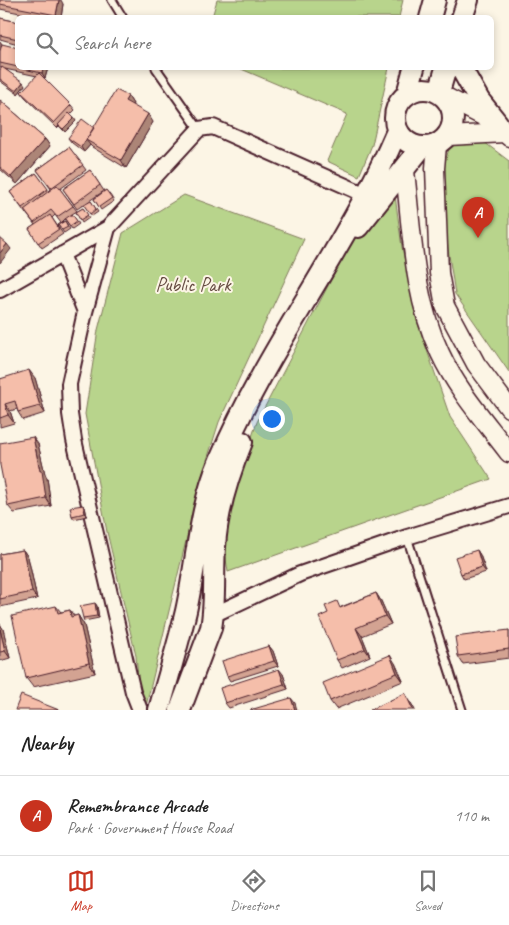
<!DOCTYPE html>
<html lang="en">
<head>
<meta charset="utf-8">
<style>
  body { margin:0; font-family:Caveat,sans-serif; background:#f6f6f6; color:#222 }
  .you { position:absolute; left:271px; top:418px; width:18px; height:18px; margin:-12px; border:4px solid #fff; border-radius:50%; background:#1a73e8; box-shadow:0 0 0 8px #1a73e833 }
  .badge { display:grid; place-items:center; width:32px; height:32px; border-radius:50%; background:#c8321e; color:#fff; font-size:16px; font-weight:700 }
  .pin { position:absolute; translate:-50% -41px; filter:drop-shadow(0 1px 2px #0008) }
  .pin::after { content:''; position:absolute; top:26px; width:18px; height:15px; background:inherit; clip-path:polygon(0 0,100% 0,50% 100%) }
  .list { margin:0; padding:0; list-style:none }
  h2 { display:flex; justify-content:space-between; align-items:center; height:65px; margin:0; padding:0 20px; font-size:21px }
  h2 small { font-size:16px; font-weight:400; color:#767676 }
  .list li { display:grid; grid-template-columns:32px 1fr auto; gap:15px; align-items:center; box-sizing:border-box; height:80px; padding:0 20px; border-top:1px solid #e0e0e0 }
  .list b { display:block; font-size:19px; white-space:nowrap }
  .list p { margin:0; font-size:16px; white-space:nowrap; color:#767676 }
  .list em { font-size:16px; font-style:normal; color:#767676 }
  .icon { flex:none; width:28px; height:28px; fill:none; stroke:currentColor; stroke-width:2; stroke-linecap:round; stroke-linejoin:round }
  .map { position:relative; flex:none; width:509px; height:710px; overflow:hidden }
  .search { position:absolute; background:#fff; box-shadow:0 2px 8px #0003; left:15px; right:15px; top:15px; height:55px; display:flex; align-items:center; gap:12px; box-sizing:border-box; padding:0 18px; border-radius:8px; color:#767676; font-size:19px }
  .sheet { height:145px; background:#fff }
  nav { display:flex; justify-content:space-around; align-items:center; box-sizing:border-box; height:70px; border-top:1px solid #e0e0e0; background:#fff; font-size:14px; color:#767676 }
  nav a { display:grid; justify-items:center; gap:2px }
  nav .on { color:#c8321e }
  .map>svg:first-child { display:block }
</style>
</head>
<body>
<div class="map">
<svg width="509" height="710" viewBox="0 0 509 710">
  <rect width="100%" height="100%" fill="#fcf5e5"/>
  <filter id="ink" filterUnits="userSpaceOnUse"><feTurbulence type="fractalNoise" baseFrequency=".02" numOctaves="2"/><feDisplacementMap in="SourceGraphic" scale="10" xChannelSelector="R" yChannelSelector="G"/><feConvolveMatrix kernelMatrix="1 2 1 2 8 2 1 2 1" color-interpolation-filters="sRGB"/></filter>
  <g filter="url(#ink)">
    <path fill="#b8d48c" stroke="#817a5c" d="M217,0H403L399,17H212Z
      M239,68H389L372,145L359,176L327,161L347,114Z
      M484,142L509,161V372L455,294L438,183L451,143Z
      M184,195L304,239L219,422L201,479L145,710H141L136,656L107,532L85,414L98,330L123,233Z
      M395,196L402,247L417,321L450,417L491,479L228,572L221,527L257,422L355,234Z"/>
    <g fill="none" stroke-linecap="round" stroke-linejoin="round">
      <g stroke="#4a1f2b" stroke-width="11">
        <path id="service" d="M112,0L123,18
          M156,68L199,129
          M407,537L462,710"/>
      </g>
      <g stroke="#4a1f2b" stroke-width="18">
        <path id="minor" d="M108,228L85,312L69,384L70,414L74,440L133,692L140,710
          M62,254L85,312
          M0,290L108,228L199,129L213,127L366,195
          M213,615L300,574L407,537L509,506"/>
      </g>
      <g stroke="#4a1f2b" stroke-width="21">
        <path id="tertiary" d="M446,97L498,124L509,137
          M448,136L505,133
          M437,145L435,168L439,273L445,306L476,364L509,408
          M405,171C412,232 413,296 440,353C457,390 485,421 509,453"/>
      </g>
      <g stroke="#4a1f2b" stroke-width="24">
        <path id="secondary" d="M430,18L435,0
          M462,18L468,0
          M461,68L479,100L498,124
          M395 118a29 29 0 1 1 58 0a29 29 0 1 1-58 0Z
          M439,92L446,68
          M407,94L414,68
          M358,227L421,148
          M159,710C168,677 178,645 186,611C197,561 199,508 220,460C268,346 349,244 397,131
          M180,710L211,628C216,601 213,574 215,547C217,510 228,476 242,442"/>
      </g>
      <use href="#service" stroke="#fcf5e5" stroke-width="7"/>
      <use href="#minor" stroke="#fcf5e5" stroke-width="14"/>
      <use href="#tertiary" stroke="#fcf5e5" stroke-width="18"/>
      <use href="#secondary" stroke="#fcf5e5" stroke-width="20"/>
    </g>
    <path fill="#d3a392" stroke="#4a1f2b" d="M0,0L63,4L61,18H45L0,9Z
      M0,18L18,22V44L0,39Z
      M0,41L18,68H48L45,78H43L71,105L75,110L70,115L76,121L65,132L59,126L57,128L25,97L21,92L37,76L5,69L25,85L18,94L0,81V70L1,68L0,67Z
      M128,96L133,104L132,105L153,122L126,168L92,147L90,145L84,152L72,143L68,138L94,128Z
      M0,100L45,139L50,146L17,184L0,169Z
      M69,147L86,170L60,189L77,211L72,214L79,224L72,229L65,219L61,223L55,215L52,218L63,234L42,248L29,229L35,225L26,213V214L10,192L36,173L49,191L51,189L37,170Z
      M90,170L104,191L77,209L63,189Z
      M106,190L114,201L101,210L94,199Z
      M91,201L98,212L92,216L84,205Z
      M83,208L89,218L82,223L76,212Z
      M65,221L70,229L64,233L58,225Z
      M35,378L45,413L23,420L18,412L17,409L10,411L14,423L0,427V379Z
      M38,444L45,474L47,478L51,506L14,513L8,506Z
      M85,507L87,516L74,519L72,516Z
      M23,550L28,557L37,599L0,607V554Z
      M477,550L480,555L486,572L464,579L461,574Z
      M376,593L381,601L391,624L362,636L370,656L342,668L337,660L341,607Z
      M95,603L97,606L99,618L84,621L83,618Z
      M56,606L61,612L70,610L74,616L78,615L84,625L95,673L33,687L26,678Z
      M0,624L3,629L10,658L0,661Z
      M509,630V658L463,664L458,656Z
      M269,646L273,651L278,666L230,681L227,676Z
      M395,663L403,681L336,709L330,701Z
      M283,674L288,689L229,708L225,703Z"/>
    <path fill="#ac8577" stroke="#4a1f2b" d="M59,0H61L63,4L61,18H58L56,15Z
      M43,68H48L45,78L42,73Z
      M23,82L25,85L18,94L16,91Z
      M128,96L133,104L130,109L125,101Z
      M148,114L153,122L126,168L121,160Z
      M74,118L76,121L65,132L63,129Z
      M95,128L86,140L90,145L84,152L81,147Z
      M45,139L50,146L17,184L11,177Z
      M7,244L11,249L0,263V253Z
      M29,370L35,378L45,413L40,406Z
      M5,404L10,411L14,423L8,415Z
      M33,437L38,444L45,474L47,478L51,506L46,498Z
      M83,505L85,507L87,516L85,513Z
      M23,550L28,557L37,599L32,592Z
      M477,550L480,555L486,572L482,567Z
      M376,593L381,601L391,624L385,616Z
      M95,603L97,606L99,618L97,616Z
      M78,615L84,625L95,673L89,663Z
      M0,624L3,629L10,658L5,651L0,629Z
      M356,628L362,636L370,656L365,649Z
      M269,646L273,651L278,666L274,661Z
      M390,655L395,663L403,681L397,673Z
      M279,669L283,674L288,689L284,684Z
      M405,693L410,701L415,710H413Z
      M291,698L295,703L297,710H295Z"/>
    <path fill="#f5beaa" stroke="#4a1f2b" d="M0,0H59L56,15L0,4Z
      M0,18L18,22V39L0,35Z
      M2,44L18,48V67L0,63V51Z
      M2,67L23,82L16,91L0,79V70Z
      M19,68H43L42,73Z
      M39,73L71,105L54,123L21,92Z
      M116,90L128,96L125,101L148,114L121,160L86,140Z
      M0,100L45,139L11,177L0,167Z
      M69,113L74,118L63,129L58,125Z
      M82,119L94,128L88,137L81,147L68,138Z
      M69,147L83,165L51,188L37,170Z
      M90,170L100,185L74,204L63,189Z
      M36,173L48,189L22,208L10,192Z
      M57,185L73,206L57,217L51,210L34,223L24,210Z
      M106,190L112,198L99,207L94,199Z
      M91,201L96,209L90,214L84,205Z
      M83,208L88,215L80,220L76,212Z
      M72,214L77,221L70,226L65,219Z
      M50,215L59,229L38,243L29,229Z
      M65,221L68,227L62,230L58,225Z
      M0,238L7,244L0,253Z
      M29,370L40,406L18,412L15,401L5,404L8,415L0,418V379Z
      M33,437L40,471H42L46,498L8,506L0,465V443Z
      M83,505L85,513L72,516L70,507Z
      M23,550L32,592L0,599V554Z
      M477,550L482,567L461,574L455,557Z
      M376,593L385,616L356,628L365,649L337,660L319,617L328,613L325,606L337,601L340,608Z
      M95,603L97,616L83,618L80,606Z
      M56,606L58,613L70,610L71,617L78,615L89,663L26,678L12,616Z
      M0,629L5,651L0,652Z
      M509,630V649L458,656L455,637Z
      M269,646L274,661L227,676L222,661Z
      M390,655L397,673L330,701L323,683Z
      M279,669L284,684L225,703L220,688Z
      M405,693L413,710H370Z
      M21,695L59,710H15Z
      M291,698L295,710H250Z"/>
  </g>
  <g text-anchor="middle" stroke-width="4" stroke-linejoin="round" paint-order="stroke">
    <g font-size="20" fill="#664c43" stroke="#fcf5e5">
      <text x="193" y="291">Public Park</text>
    </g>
  </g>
</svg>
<div class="you"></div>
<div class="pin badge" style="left:478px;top:238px">A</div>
<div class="search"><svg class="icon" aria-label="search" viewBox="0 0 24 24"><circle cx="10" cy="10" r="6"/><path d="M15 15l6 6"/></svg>Search here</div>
</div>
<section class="sheet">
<h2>Nearby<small></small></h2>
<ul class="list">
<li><span class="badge">A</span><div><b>Remembrance Arcade</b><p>Park · Government House Road</p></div><em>110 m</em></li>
</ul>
</section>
<nav>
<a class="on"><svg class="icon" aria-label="map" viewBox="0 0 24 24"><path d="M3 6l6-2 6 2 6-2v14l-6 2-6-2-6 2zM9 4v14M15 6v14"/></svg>Map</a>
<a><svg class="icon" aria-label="directions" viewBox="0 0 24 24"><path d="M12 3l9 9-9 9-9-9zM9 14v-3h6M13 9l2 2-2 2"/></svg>Directions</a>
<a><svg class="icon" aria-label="saved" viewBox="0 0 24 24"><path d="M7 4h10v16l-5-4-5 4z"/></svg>Saved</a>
</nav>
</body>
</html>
